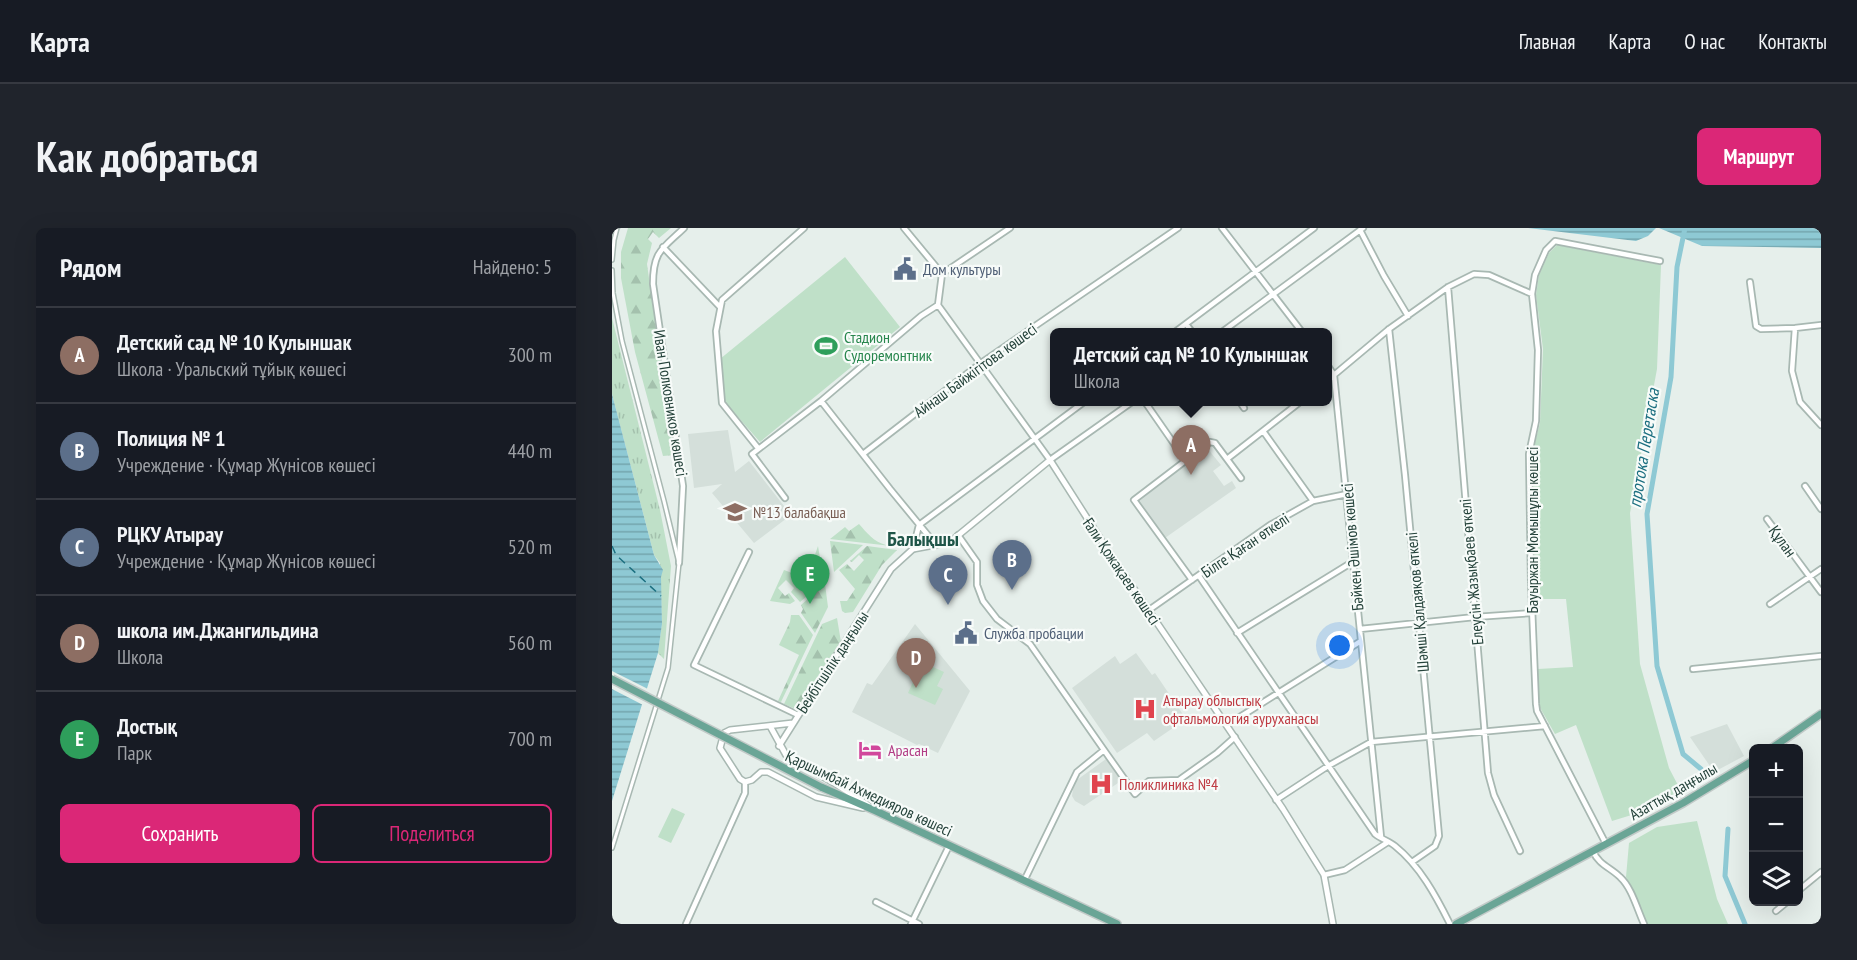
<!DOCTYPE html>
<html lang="ru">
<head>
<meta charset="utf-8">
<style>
  body { margin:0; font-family:"PT Sans Narrow",sans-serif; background:#20242c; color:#f1f3f6 }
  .controls { position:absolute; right:18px; bottom:18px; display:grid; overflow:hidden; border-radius:9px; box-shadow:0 6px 24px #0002 }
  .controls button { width:54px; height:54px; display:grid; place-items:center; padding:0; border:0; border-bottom:2px solid #363941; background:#171b24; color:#f1f3f6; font:30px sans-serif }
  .you { position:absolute; left:728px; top:418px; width:21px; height:21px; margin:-15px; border:4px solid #fff; border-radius:50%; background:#1a73e8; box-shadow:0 0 0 9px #1a73e833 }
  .badge { display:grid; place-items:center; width:39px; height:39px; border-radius:50%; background:#db2777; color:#fff; font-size:20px; font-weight:700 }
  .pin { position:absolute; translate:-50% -50px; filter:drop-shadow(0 2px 3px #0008) }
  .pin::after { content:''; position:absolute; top:32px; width:21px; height:18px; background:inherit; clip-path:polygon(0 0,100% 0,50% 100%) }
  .popup { position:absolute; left:438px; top:100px; width:282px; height:78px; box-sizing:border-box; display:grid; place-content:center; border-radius:9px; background:#171b24; filter:drop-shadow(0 2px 4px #0005); font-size:20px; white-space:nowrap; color:#9ea1a6 }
  .popup b { font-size:22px; color:#f1f3f6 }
  .popup::after { content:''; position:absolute; left:50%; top:100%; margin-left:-12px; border:12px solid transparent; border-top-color:#171b24 }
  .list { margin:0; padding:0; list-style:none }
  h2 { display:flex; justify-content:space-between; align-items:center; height:78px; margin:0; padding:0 24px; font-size:26px }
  h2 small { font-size:20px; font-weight:400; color:#9ea1a6 }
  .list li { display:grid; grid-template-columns:39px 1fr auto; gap:18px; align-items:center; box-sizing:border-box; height:96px; padding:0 24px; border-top:2px solid #363941 }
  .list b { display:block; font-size:22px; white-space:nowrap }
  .list p { margin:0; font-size:20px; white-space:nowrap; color:#9ea1a6 }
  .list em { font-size:20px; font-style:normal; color:#9ea1a6 }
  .actions { display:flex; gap:12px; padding:18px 24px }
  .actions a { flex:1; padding:14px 0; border:2px solid #db2777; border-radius:9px; text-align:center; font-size:21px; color:#db2777 }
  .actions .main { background:#db2777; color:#fff }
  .icon { flex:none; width:33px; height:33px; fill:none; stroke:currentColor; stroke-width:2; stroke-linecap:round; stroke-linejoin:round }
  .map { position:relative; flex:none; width:1209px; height:696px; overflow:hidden; border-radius:9px }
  header { display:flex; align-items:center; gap:36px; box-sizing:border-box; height:84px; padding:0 30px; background:#171b24; border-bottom:2px solid #363941 }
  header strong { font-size:28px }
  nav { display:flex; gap:33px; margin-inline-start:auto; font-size:21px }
  .intro { display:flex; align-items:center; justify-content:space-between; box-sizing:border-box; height:144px; padding:0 36px }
  h1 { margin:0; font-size:42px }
  .button { padding:15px 27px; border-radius:9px; background:#db2777; color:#fff; font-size:21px; font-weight:700 }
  main { display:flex; gap:36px; padding:0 36px }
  aside { flex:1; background:#171b24; border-radius:9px; box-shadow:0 6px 24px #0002 }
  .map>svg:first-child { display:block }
</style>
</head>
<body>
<header>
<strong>Карта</strong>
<nav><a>Главная</a><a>Карта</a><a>О нас</a><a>Контакты</a></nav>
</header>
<div class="intro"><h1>Как добраться</h1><a class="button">Маршрут</a></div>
<main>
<aside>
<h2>Рядом<small>Найдено: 5</small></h2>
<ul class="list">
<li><span class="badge" style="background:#8d6e63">A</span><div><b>Детский сад № 10 Кулыншак</b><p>Школа · Уральский тұйық көшесі</p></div><em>300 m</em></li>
<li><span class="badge" style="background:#5c6f8a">B</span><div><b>Полиция № 1</b><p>Учреждение · Құмар Жүнісов көшесі</p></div><em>440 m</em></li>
<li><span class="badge" style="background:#5c6f8a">C</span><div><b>РЦКУ Атырау</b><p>Учреждение · Құмар Жүнісов көшесі</p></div><em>520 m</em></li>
<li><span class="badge" style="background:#8d6e63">D</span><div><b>школа им.Джангильдина</b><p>Школа</p></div><em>560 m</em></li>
<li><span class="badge" style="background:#2e9e5b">E</span><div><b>Достық</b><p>Парк</p></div><em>700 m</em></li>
</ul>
<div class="actions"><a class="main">Сохранить</a><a>Поделиться</a></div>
</aside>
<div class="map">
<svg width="1209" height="696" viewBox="0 0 1209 696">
  <defs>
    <pattern id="grass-tufts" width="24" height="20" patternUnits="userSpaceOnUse" patternTransform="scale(1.5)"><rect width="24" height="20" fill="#bfe0c8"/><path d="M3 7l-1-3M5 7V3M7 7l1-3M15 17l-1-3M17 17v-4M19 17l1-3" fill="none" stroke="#a4c1ad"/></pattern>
    <pattern id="forest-firs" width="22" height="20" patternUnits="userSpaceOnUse" patternTransform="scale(1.5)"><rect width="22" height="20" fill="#bfe0c8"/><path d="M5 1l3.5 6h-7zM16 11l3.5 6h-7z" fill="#a4c1ad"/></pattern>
    <pattern id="water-rules" width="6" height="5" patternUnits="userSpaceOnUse" patternTransform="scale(1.5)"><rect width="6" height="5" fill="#8ec9d4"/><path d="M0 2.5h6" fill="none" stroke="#74a5ad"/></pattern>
  </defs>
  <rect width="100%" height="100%" fill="#e6efeb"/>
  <path fill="#d4dfda" d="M116,202L123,244L137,233L179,287L142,315L100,265L110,256L82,260L76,206Z
    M595,220L609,237L601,243L612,258L620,253L624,260L553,310L525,275Z
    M303,396L358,463L326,525L307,516L305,517L240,484L255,455L260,457Z
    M524,425L540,447L543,445L574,491L542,513L535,505L505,525L460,460L503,428L508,436Z
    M1115,496L1132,528L1102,544L1078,509Z
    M494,531L509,553L472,578L463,573L460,568L462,554Z"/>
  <path fill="url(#grass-tufts)" d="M0,90L48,282L59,338L52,431L46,425L50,396L48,335L42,327L0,166Z"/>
  <path fill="url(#forest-firs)" d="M16,0H59L47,10L41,4L36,11L40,15L35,36L62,227L51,228L23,124L9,50V24Z
    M247,296C255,305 262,314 274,317L286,307L293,315L288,319L218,311L233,299L237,303Z
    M218,313L251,317L222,344Z
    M206,318L212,354L188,374L179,364L182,360L174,352L166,360L173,368L177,365L183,373L178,376L158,373L172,342L191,349L197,344Z
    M255,318L285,322L270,337L241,384L233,385L230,383L228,373H235L243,361L227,342L235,336L242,343L252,332L247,327L240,334L238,333Z
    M213,356L216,379L203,405L189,385L191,381L189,377Z
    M179,387H187L201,407L169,474L166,473L187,427L167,417L178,394Z
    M225,390L229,414L186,482L172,476L210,396Z"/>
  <path fill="#bfe0c8" d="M945,17L1049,37L1045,141L1018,285L1028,436L1057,540L1070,565L1039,581L1000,593L964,497L943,506L927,478L926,441L961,439L954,371H923L921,222L928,195L931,121L924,67L927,47L937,25Z
    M233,29L288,99L148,214L112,173L108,131Z
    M310,434L332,444L325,458L331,461L323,477L296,465Z
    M60,580L73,586L59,615L46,609Z
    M1085,593L1105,671L1116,696H1034L1014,649L1017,615L1045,599Z"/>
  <path fill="url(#water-rules)" d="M916,0H1044L1036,8L1024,13Z
    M1047,0H1209V20L1090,18Z
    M0,166L42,327L51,342L49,349L50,396L46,425L0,573Z"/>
  <path fill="#e6efeb" d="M0,443L38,462L33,478L0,461Z"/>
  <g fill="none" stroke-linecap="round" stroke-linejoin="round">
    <path stroke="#8ec9d4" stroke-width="5" d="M1073,0L1065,39L1059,149L1035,286L1045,438L1071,526L1089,541
      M1116,601L1113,648L1133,696"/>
    <path stroke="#1c6f80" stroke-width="1.5" stroke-dasharray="8 6" stroke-linecap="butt" d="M0,318L4,327L49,368"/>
    <g stroke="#a8b8b2" stroke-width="6">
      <path id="pedestrian" d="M0,32L2,12L5,0
        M0,42L1,65L10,113L52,273L67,335L56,440L0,620"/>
    </g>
    <g stroke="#a8b8b2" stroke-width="8">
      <path id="minor" d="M292,0L330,46L326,77L438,232L520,174
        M610,0L690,104
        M748,2L772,48L796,88
        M51,19L107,78
        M330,46L398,0
        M1138,54L1144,98L1149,101L1183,100L1209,97
        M836,59L876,545L882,567L908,623
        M574,96L580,104
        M1183,100L1180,143L1188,174L1209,197
        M777,101L793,247L827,608L823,618L800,634
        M563,104L702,0
        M610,104L751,0
        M716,138L722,147L769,609
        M716,152L777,101L836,59L862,46L877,47L920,66
        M209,173L278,261L324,317
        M533,174L574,233
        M628,174L632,180
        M651,203L701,273
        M146,220L110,175L104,103L110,72L192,0
        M251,226L369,135L566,0
        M615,231L688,174
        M1193,258L1209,281
        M173,270L140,226L209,173L309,88L326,77
        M1155,291L1209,364
        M346,307L365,334V357L371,373L385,391L418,416L492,522
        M301,321L307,297L472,174
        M137,324L82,437L186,487
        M67,335L71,258L41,56C41,23 50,21 72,0
        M587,348L763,606C769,611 777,613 783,618C808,638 824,668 838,696
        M580,352L522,272L598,214L603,215L629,250
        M1158,376L1209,341
        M537,382L658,297L701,273L735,266
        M748,401L863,389L920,385
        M625,405L742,333
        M1081,441L1209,428
        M615,497L749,413
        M664,572L716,538L759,514L933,498
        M994,616L925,483L924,476L919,354L917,226L924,193L926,122L920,66L923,47L934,22L943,13L1048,33
        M981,623C986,636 999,640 1008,649C1020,660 1025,681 1032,696
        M712,647L733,642L776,614
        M412,653L465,544L492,522L523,566L537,553L567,552L605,525L623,509
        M1186,663L1209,644
        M264,674L307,696
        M1164,683L1175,674
        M74,696L133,565V554
        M299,696L337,618"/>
    </g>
    <g stroke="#a8b8b2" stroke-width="8">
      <path id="tertiary" d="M181,495L118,502L112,505L108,520L128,551L133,554L140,552L149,544H156L204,569L251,580
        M158,498L174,527L222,555L256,577
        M167,518L279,341L301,321L338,314L438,232L491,315L671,581L712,647L721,696"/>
    </g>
    <g stroke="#c2cac8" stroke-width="10">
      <path id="primary" d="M1160,520L1209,486
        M209,559L264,583L505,696
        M844,696L1071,575L1142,532"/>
    </g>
    <use href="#pedestrian" stroke="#fff" stroke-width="3"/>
    <use href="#minor" stroke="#fff" stroke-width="4.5"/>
    <use href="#tertiary" stroke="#fff" stroke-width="5"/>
    <use href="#primary" stroke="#6aa596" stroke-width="7"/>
    <g stroke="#c2cac8" stroke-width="10" stroke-linecap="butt">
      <path id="primary-bridge" d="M0,451L209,559"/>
    </g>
    <use href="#primary-bridge" stroke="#6aa596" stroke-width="7"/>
  </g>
  <defs>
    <g id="civic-bare" transform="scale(1.8)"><path d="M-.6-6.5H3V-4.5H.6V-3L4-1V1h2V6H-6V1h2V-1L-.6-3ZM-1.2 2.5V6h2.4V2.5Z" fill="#5c6f8a" stroke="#f7fbf9" stroke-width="2.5" paint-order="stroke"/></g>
    <g id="stadium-bare" transform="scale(1.8)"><path d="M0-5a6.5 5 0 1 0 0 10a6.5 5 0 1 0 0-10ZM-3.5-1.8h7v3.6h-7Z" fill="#2e9e5b" stroke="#f7fbf9" stroke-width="2.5" paint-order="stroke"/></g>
    <g id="school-bare" transform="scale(1.8)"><path d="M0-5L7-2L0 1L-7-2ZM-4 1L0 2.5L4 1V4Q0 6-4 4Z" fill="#8d6e63" stroke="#f7fbf9" stroke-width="2.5" paint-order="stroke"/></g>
    <g id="hospital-bare" transform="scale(1.8)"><path d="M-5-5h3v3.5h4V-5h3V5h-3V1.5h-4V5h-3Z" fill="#e0444e" stroke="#f7fbf9" stroke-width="2.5" paint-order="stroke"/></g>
    <g id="hotel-bare" transform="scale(1.8)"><path d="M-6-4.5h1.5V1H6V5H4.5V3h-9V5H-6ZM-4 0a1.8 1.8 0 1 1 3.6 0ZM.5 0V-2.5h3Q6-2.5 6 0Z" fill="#d1479c" stroke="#f7fbf9" stroke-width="2.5" paint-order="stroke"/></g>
  </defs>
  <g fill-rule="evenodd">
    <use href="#civic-bare" x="293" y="41"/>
    <use href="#stadium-bare" x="214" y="118"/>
    <use href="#school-bare" x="123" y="284"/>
    <use href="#civic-bare" x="354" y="405"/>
    <use href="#hospital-bare" x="533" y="481"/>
    <use href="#hotel-bare" x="258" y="522"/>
    <use href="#hospital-bare" x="489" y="556"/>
  </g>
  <g text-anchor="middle" stroke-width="4.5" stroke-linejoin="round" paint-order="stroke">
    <g font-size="16" fill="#4e5e75" stroke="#f7fbf9" text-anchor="start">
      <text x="311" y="47">Дом культуры</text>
      <text x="372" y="411">Служба пробации</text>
    </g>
    <g font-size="16" fill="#27864d" stroke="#f7fbf9" text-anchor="start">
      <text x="232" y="115">Стадион<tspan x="232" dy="18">Судоремонтник</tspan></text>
    </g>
    <g font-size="16" fill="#24423a" stroke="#f7fbf9">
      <text transform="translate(363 142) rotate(-36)" y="6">Айнаш Байжігітова көшесі</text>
      <text transform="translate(59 175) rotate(81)" y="6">Иван Полковников көшесі</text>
      <text transform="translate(920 302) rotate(-90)" y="6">Бауыржан Момышұлы көшесі</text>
      <text transform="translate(1171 313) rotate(54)" y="6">Құлан</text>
      <text transform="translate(633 317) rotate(-34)" y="6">Білге Қаған өткелі</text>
      <text transform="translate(740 319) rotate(-95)" y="6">Бәйкен Әшімов көшесі</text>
      <text transform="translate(510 343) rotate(56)" y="6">Ғали Қожақаев көшесі</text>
      <text transform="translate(859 344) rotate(-95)" y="6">Елеусін Жазықбаев өткелі</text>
      <text transform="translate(805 374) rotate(-95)" y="6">Шәмші Қалдаяқов өткелі</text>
      <text transform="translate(220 434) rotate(-57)" y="6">Бейбітшілік даңғылы</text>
      <text transform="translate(1061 563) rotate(-30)" y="6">Азаттық даңғылы</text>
      <text transform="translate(257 565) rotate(25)" y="6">Қаршымбай Ахмедияров көшесі</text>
    </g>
    <g font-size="16" fill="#785e54" stroke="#f7fbf9" text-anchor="start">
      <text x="141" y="290">№13 балабақша</text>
    </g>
    <g font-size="16" fill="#be3a42" stroke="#f7fbf9" text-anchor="start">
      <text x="551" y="478">Атырау облыстық<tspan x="551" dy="18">офтальмология ауруханасы</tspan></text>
      <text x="507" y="562">Поликлиника №4</text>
    </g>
    <g font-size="16" fill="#b23c85" stroke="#f7fbf9" text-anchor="start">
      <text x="276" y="528">Арасан</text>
    </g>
    <g font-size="18" font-style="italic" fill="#1c6f80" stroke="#f7fbf9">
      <text transform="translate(1032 220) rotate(-81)" y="6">протока Перетаска</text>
    </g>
    <g font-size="20" font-weight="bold" fill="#1f5548" stroke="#f7fbf9">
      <text x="311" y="318">Балықшы</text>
    </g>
  </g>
</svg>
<div class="controls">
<button>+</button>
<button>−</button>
<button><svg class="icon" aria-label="layers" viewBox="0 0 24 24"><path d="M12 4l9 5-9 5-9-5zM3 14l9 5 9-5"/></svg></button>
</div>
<div class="you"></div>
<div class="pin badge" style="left:579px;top:247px;background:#8d6e63">A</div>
<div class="popup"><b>Детский сад № 10 Кулыншак</b>Школа</div>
<div class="pin badge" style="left:400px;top:362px;background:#5c6f8a">B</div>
<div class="pin badge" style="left:336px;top:377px;background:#5c6f8a">C</div>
<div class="pin badge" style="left:304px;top:460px;background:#8d6e63">D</div>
<div class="pin badge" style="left:198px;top:376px;background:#2e9e5b">E</div>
</div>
</main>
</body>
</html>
